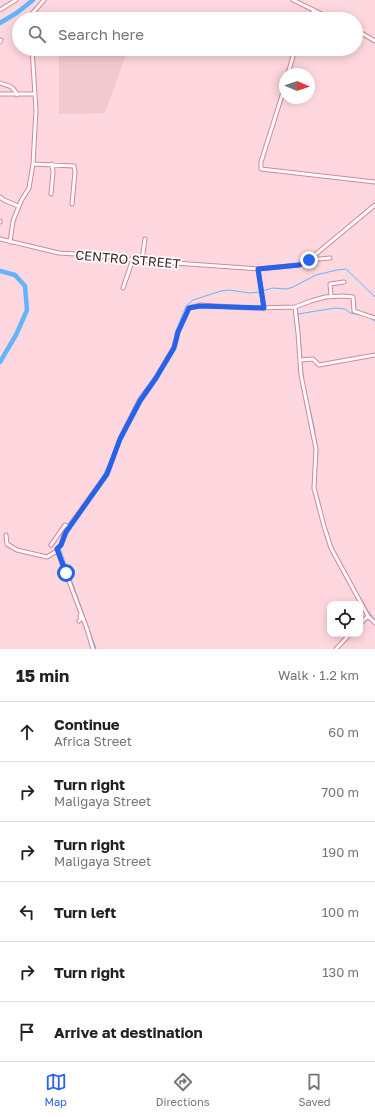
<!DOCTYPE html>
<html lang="en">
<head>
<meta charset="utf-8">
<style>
  body { margin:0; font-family:"Golos Text",sans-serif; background:#f2f2f2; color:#202124 }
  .controls { position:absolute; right:12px; bottom:12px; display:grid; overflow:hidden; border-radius:8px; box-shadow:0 2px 10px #0003 }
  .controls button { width:36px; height:36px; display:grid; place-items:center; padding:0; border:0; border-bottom:1px solid #e0e0e0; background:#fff; color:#202124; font:20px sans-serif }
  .compass { position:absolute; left:279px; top:68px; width:36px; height:36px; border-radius:50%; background:#fff; box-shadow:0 2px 10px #0003; rotate:92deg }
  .stop { position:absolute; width:12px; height:12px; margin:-9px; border:3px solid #2563eb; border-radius:50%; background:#fff }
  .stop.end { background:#2563eb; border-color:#fff; box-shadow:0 1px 4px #0008 }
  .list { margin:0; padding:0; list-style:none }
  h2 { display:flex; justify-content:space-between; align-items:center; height:52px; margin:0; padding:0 16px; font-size:17px }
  h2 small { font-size:13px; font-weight:400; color:#757577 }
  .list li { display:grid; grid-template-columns:26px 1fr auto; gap:12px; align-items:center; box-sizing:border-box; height:60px; padding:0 16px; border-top:1px solid #e0e0e0 }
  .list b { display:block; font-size:15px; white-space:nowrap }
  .list p { margin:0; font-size:13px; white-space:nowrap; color:#757577 }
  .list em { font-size:13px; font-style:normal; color:#757577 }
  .icon { flex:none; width:22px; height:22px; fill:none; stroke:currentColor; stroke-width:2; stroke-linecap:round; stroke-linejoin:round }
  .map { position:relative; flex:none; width:375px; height:649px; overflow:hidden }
  .search { position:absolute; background:#fff; box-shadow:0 2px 10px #0003; left:12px; right:12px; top:12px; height:44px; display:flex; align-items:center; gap:10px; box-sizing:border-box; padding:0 14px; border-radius:22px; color:#757577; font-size:15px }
  .sheet { height:412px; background:#fff }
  nav { display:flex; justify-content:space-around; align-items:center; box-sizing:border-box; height:56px; border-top:1px solid #e0e0e0; background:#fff; font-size:11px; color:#757577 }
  nav a { display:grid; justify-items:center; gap:2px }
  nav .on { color:#2563eb }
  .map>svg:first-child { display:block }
</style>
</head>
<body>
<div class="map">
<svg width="375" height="649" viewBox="0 0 375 649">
  <rect width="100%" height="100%" fill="#fed8de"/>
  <path fill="#f2c9cf" d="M59,49L127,52L105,113L59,114Z"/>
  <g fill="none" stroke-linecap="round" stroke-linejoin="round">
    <path stroke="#63b4fb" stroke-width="1" d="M263,291L272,288L287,289L293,287L316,275L337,270L346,269L375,297
      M370,318L375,321
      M302,359L298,314L335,308L345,309L350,313L364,316
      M302,362L303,376
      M310,409L315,432
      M315,434L318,450L317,463
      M120,436L139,397L154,377L171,349L174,342L175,333L186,306L193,300L221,291L229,290L250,293L260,292
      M68,525L101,480L110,461
      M60,545L63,533
      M60,548L96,649
      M344,569L367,610L375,620"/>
    <path stroke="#63b4fb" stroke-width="4.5" d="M0,23L18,12L33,0
      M0,271L15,275L25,286L27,310L16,335L0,362"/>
    <g stroke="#da8395" stroke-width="5">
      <path id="minor" d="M293,0L332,19
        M0,10L16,0
        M29,19L31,15L44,0
        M309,19L314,10
        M356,30L375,41
        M0,42L1,40
        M288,74L295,49
        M0,83C8,86 13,85 17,95
        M285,86L261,162V169L375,182
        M0,94H35
        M33,164L74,166L75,172L72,204
        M51,194L53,172L52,164
        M0,197L4,200L18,206
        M0,222V221
        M0,239L59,253L92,255L147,261L258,269L299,265L304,264L375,205
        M10,242L13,221L21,201L29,188L33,164L36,110L32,49
        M142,260L145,239
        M309,260L330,258
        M258,269L264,309
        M123,288L133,259
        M331,296L330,284L344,282
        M295,307L298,333L301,375L316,449L314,488L324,526L331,548L368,616L375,623
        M300,360L313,359L319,365L375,355
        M6,535L7,544L17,550L47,557L57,551
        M51,545L65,525L69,527
        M79,621L81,619L80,616L81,614
        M360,624L368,616
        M93,649L87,629L57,549L61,545L65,532L107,474L120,439L139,401L154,381L174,347L178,332L189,308L200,305L249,308L295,307L311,301L325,297L343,296L353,297L354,311L375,318
        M336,649L350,634"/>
    </g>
    <use href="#minor" stroke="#fff" stroke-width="3"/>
  </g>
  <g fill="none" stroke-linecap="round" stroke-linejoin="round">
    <path stroke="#2563eb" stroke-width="5" d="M66,573L57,549L61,545L66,532L107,474L120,439L140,401L156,378L174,348L178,332L189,308L200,306L264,308L258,269L299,265L309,260"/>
  </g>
  <g text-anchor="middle" stroke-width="3.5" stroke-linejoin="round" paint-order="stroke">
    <g font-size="13" fill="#442128" stroke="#fff">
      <text transform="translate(128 259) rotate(5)" y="5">CENTRO STREET</text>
    </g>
  </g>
</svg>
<div class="controls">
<button><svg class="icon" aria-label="locate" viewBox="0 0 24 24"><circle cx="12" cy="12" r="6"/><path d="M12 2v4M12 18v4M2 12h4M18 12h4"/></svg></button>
</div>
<svg class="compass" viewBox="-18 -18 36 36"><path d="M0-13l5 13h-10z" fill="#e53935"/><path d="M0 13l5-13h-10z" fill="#757577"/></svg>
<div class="stop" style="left:66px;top:573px"></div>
<div class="stop end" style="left:309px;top:260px"></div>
<div class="search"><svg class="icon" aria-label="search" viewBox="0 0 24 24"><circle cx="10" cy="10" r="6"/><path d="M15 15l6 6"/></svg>Search here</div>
</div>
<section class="sheet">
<h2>15 min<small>Walk · 1.2 km</small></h2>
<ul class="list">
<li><svg class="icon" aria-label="ahead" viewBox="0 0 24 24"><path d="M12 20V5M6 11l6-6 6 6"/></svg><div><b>Continue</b><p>Africa Street</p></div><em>60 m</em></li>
<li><svg class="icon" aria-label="right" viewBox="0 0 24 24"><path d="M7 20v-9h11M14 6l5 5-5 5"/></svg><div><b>Turn right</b><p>Maligaya Street</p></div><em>700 m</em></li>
<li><svg class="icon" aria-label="right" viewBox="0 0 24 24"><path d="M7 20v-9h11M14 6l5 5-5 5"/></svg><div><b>Turn right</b><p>Maligaya Street</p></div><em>190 m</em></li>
<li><svg class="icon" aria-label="left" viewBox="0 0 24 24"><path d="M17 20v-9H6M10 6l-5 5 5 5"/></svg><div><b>Turn left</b></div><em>100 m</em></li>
<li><svg class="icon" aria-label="right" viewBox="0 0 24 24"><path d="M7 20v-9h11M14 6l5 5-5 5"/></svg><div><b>Turn right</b></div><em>130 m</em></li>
<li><svg class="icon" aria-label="arrive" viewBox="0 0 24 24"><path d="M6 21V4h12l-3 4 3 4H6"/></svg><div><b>Arrive at destination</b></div></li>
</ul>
</section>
<nav>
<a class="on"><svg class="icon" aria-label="map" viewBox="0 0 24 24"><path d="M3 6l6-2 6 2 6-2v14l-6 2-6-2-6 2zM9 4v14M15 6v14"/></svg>Map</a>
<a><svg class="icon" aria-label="directions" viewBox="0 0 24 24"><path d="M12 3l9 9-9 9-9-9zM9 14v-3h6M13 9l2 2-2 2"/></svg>Directions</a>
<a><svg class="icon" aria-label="saved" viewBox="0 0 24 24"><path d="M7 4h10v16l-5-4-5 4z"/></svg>Saved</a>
</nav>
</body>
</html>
